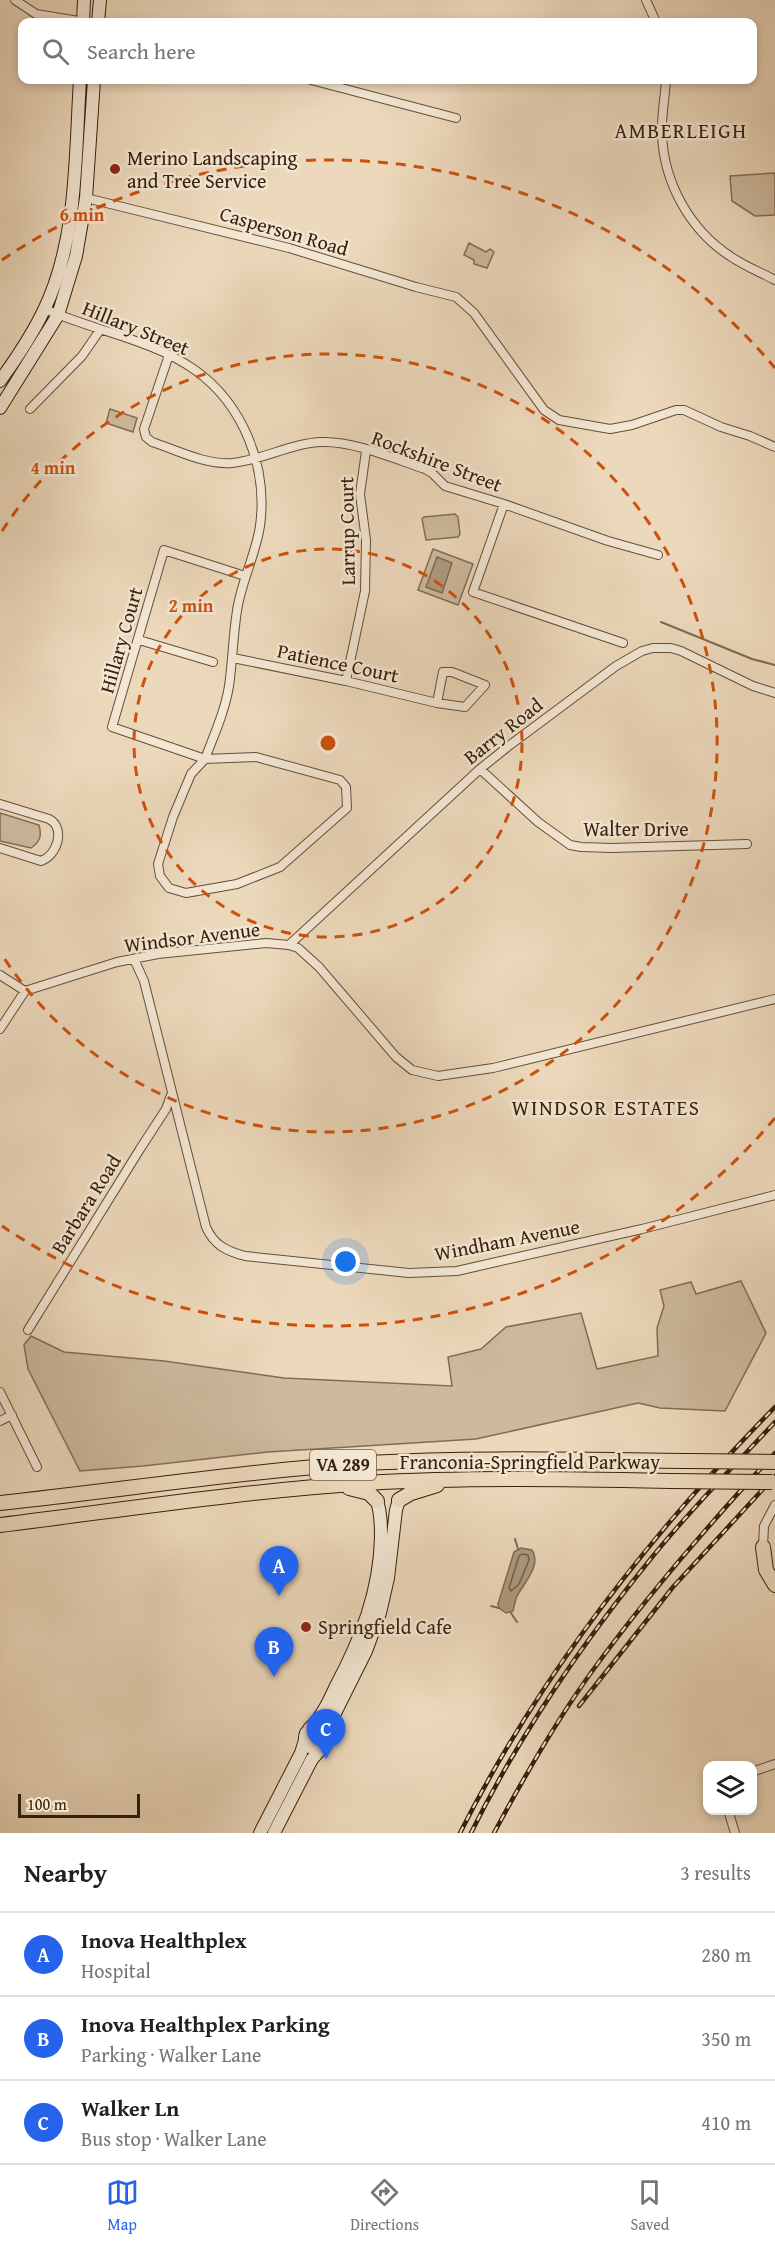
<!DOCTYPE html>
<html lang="en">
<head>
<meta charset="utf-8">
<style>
  body { margin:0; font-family:"Gentium Book Plus",serif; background:#f6f6f6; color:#202124 }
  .controls { position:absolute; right:18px; bottom:18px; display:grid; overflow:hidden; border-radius:12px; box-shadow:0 3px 9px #0003 }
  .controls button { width:54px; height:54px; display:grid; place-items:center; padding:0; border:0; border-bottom:2px solid #e0e0e0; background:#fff; color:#202124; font:30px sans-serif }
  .scale { position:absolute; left:18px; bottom:15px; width:122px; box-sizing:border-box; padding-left:6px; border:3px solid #37210b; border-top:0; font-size:16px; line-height:21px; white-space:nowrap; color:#37210b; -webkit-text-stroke:4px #f3e6d3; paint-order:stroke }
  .you { position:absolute; left:346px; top:1262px; width:21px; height:21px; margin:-15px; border:4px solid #fff; border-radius:50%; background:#1a73e8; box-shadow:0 0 0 9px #1a73e833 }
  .badge { display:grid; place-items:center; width:39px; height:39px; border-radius:50%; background:#2563eb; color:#fff; font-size:20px; font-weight:700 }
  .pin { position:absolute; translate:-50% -50px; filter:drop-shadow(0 2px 3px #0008) }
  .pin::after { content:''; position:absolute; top:32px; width:21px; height:18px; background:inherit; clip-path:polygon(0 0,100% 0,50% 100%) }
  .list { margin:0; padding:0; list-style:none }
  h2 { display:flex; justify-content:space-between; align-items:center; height:78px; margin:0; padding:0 24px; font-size:26px }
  h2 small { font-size:20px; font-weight:400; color:#757577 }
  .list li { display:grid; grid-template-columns:39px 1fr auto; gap:18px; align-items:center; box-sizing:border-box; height:84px; padding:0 24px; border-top:2px solid #e0e0e0 }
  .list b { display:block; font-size:22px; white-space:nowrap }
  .list p { margin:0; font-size:20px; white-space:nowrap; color:#757577 }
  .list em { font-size:20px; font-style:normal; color:#757577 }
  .icon { flex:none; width:33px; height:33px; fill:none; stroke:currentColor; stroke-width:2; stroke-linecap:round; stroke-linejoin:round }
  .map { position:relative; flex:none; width:775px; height:1833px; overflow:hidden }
  .search { position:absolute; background:#fff; box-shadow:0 3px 9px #0003; left:18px; right:18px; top:18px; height:66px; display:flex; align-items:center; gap:15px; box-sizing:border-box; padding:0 21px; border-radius:12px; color:#757577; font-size:22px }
  .sheet { height:330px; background:#fff }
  nav { display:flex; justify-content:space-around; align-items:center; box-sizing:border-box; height:84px; border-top:2px solid #e0e0e0; background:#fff; font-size:16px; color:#757577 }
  nav a { display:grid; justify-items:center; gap:3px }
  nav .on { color:#2563eb }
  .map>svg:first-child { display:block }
</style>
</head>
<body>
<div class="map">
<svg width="775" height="1833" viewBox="0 0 775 1833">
  <rect width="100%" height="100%" fill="#ecd8bb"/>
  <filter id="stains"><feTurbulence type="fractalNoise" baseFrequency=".00333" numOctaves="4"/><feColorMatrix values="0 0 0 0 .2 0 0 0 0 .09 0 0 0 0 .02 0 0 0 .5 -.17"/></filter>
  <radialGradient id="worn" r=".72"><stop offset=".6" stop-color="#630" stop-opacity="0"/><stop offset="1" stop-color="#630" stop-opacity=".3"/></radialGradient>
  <path fill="#cdb99d" stroke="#826d54" stroke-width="1.5" d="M775,173V215L755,216L732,201L730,176Z
    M469,243L486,252L490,249L494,252L487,268L474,264V260L464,255Z
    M110,409L137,418L133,432L106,423Z
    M455,514L458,517L460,534L458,537L426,540L422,519L424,517Z
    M433,549L473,564L458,605L418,590Z
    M0,813L39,825C42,836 40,842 31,848L0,841Z
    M741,1281L766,1333L725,1411L660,1408L638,1403L476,1439L268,1452L143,1466L80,1471L28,1369L24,1345L31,1336L64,1352L164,1361L284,1378L452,1386L448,1357L481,1349L506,1327L581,1313L597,1369L658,1356L657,1328L664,1306L660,1290L691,1282L696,1294Z"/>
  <path fill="#ae9a7f" stroke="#7e6a51" stroke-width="1.5" d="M437,557L452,563L442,593L426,587Z
    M521,1548L532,1550C542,1565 524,1583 517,1596C515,1601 514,1607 513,1611L506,1613L499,1608L498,1604L514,1552Z"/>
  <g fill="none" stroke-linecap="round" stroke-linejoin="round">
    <path stroke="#725e45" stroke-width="1.5" d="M522,1554L528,1555L529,1560L519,1584L511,1591L509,1588L519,1556Z"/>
    <path stroke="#7e6a51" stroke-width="2" d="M661,622L752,659L775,665
      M515,1539L518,1549
      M491,1606L499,1608
      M511,1613L517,1622"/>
    <g stroke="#644f37" stroke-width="10">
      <path id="street" d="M15,0L36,14L85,22
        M646,0L656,22
        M311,80L456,118
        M666,80C665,98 661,117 662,135C664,183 690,230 730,256C744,266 760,272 775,280
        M86,198L289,248L416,287L456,297L474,313L544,410L559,420L610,429L632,425L676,410H684L721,427L750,436L775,447
        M45,309C94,331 151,339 195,370C244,405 268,468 260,526C256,553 243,578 238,605C233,631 233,659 229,686C225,711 214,735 205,759L112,727L164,550L245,576
        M169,355L144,429L146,437L152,442C177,450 205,465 232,463C263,460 291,443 322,442C354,441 395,459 425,469L432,473L445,486L504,504L608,541L658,555
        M30,409L82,356L100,330
        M504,504L473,592L623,643
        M139,640L213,662
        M233,658L346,681L437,703
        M443,672H452L485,685L465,707L437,703Z
        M346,681L365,591L366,540L360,494L366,451
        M256,757L340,780L346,787L347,808L280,867L237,884L186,893L169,888L160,876L158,864L173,817L191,774L205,759Z
        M480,769L538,822L570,845L581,847L612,848L747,844
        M0,804L49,819C66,828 57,856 41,861L0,848
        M289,945L480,769L510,745L616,666L642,651L653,648H671L681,651L753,686L775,693
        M134,959L144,981L206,1227C214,1245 226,1251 245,1256L409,1273L457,1271L642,1229L775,1195
        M0,975L25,991L117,962L158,954L266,943L289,945L298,948L319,967L396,1057L412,1070L438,1076L493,1068L775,999
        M0,1029L25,991
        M28,1330L140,1149L166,1109L171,1095
        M0,1392L37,1467
        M0,1421L12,1415
        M763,1547L764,1526L775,1505
        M752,1772L775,1764
        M728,1810L735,1833"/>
    </g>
    <g stroke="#37210b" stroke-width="14">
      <path id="secondary" d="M83,22L84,0
        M98,22L100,0
        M0,381C16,359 32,335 44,310C78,240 75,155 80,80
        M0,408L58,315L76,256L86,198L94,80
        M309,1729C322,1717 329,1701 336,1686C361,1639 380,1591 381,1537C381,1525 381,1513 377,1501
        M328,1737L325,1730L314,1726L306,1733C303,1741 307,1747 315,1749C331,1746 327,1731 332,1719L366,1651L380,1613L388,1578L396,1510L399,1500
        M260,1833L301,1753L305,1740
        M274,1833L312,1759L323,1747"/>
    </g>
    <g stroke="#37210b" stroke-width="16">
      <path id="primary" d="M349,1488L369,1493L377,1501
        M399,1500L411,1493L437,1485
        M0,1503C122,1490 244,1471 366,1463C474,1457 581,1460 689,1461
        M0,1525C122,1510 244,1491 366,1483C468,1477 569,1479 671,1481
        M763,1547L766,1570L775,1585"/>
    </g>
    <use href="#street" stroke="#f3e6d3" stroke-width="8"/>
    <use href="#secondary" stroke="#f3e6d3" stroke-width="12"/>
    <use href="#primary" stroke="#ecd8bb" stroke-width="14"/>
    <g stroke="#37210b" stroke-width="4.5">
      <path id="rail" d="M579,1706L673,1587L775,1476
        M460,1833C541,1673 650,1534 775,1407
        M471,1833C520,1734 583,1642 653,1556C691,1509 734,1466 775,1422
        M494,1833C524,1777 556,1721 593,1670C649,1593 711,1522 775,1453"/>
    </g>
    <use href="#rail" stroke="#f3e6d3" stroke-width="2" stroke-dasharray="7" stroke-linecap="butt"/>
    <g stroke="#37210b" stroke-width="16" stroke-linecap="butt">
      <path id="primary-bridge" d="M689,1461L775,1462
        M671,1481L772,1482"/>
    </g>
    <use href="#primary-bridge" stroke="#ecd8bb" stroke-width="14"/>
  </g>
  <g fill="none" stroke="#cd510c" stroke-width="3" stroke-dasharray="10 8">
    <circle cx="328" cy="743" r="194"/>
    <path d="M2 531A389 389 0 1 1 2 955"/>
    <path d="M775 1118A583 583 0 0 1 2 1226M2 260A583 583 0 0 1 775 368"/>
  </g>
  <g fill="#8f2418" stroke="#f3e6d3" stroke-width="2">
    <circle cx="115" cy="169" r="6"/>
    <circle cx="306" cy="1627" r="6"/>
  </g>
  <g text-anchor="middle" stroke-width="5" stroke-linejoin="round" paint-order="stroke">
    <rect fill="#f3e6d3" stroke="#6f5c47" stroke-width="1.5" x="310" y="1450" width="66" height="30" rx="4.5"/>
    <g font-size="18" font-weight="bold" fill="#37210b">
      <text x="343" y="1471">VA 289</text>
    </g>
    <g font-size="20" fill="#37210b" stroke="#f3e6d3" text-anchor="start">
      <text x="127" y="165">Merino Landscaping<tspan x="127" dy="23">and Tree Service</tspan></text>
      <text x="318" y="1634">Springfield Cafe</text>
    </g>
    <g font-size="20" fill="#37210b" stroke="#f3e6d3">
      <text transform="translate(284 231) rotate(16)" y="7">Casperson Road</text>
      <text transform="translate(136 328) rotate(22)" y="7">Hillary Street</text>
      <text transform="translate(437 461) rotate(21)" y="7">Rockshire Street</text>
      <text transform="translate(347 531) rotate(-91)" y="7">Larrup Court</text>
      <text transform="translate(121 640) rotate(-74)" y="7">Hillary Court</text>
      <text transform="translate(338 663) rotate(12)" y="7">Patience Court</text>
      <text transform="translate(503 731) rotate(-38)" y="7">Barry Road</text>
      <text x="636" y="836">Walter Drive</text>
      <text transform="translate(192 937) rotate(-7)" y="7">Windsor Avenue</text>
      <text transform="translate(86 1204) rotate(-58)" y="7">Barbara Road</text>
      <text transform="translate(507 1240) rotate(-11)" y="7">Windham Avenue</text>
      <text x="530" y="1469">Franconia-Springfield Parkway</text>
    </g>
    <g font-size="21" letter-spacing="1.5" fill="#37210b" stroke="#f3e6d3">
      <text x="681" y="138">AMBERLEIGH</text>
      <text x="606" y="1115">WINDSOR ESTATES</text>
    </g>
  </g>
  <circle cx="328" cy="743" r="9" fill="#cd510c" stroke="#f3e6d3" stroke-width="3"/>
  <g font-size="18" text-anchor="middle" font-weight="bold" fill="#cd510c" stroke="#f3e6d3" stroke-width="5" stroke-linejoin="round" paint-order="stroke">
    <text x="82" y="221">6 min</text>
    <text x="53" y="474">4 min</text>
    <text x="191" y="612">2 min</text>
  </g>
  <rect width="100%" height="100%" filter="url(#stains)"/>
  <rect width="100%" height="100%" fill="url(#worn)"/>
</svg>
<div class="controls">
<button><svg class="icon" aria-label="layers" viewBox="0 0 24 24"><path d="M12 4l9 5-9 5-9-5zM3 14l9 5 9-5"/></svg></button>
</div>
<div class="scale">100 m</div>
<div class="you"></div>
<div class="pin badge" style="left:279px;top:1596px">A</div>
<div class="pin badge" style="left:274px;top:1677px">B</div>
<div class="pin badge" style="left:326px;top:1759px">C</div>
<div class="search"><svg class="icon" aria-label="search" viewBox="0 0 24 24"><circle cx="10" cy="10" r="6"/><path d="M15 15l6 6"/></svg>Search here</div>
</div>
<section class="sheet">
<h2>Nearby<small>3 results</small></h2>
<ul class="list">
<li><span class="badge">A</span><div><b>Inova Healthplex</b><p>Hospital</p></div><em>280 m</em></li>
<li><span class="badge">B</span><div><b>Inova Healthplex Parking</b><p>Parking · Walker Lane</p></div><em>350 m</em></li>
<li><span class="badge">C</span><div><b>Walker Ln</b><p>Bus stop · Walker Lane</p></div><em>410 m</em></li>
</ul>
</section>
<nav>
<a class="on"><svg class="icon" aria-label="map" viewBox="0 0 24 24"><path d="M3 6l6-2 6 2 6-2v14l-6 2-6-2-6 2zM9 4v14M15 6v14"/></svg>Map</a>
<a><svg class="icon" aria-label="directions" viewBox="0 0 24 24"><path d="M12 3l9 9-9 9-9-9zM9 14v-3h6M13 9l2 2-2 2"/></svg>Directions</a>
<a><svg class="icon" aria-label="saved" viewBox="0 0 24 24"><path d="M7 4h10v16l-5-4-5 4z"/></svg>Saved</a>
</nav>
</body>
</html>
